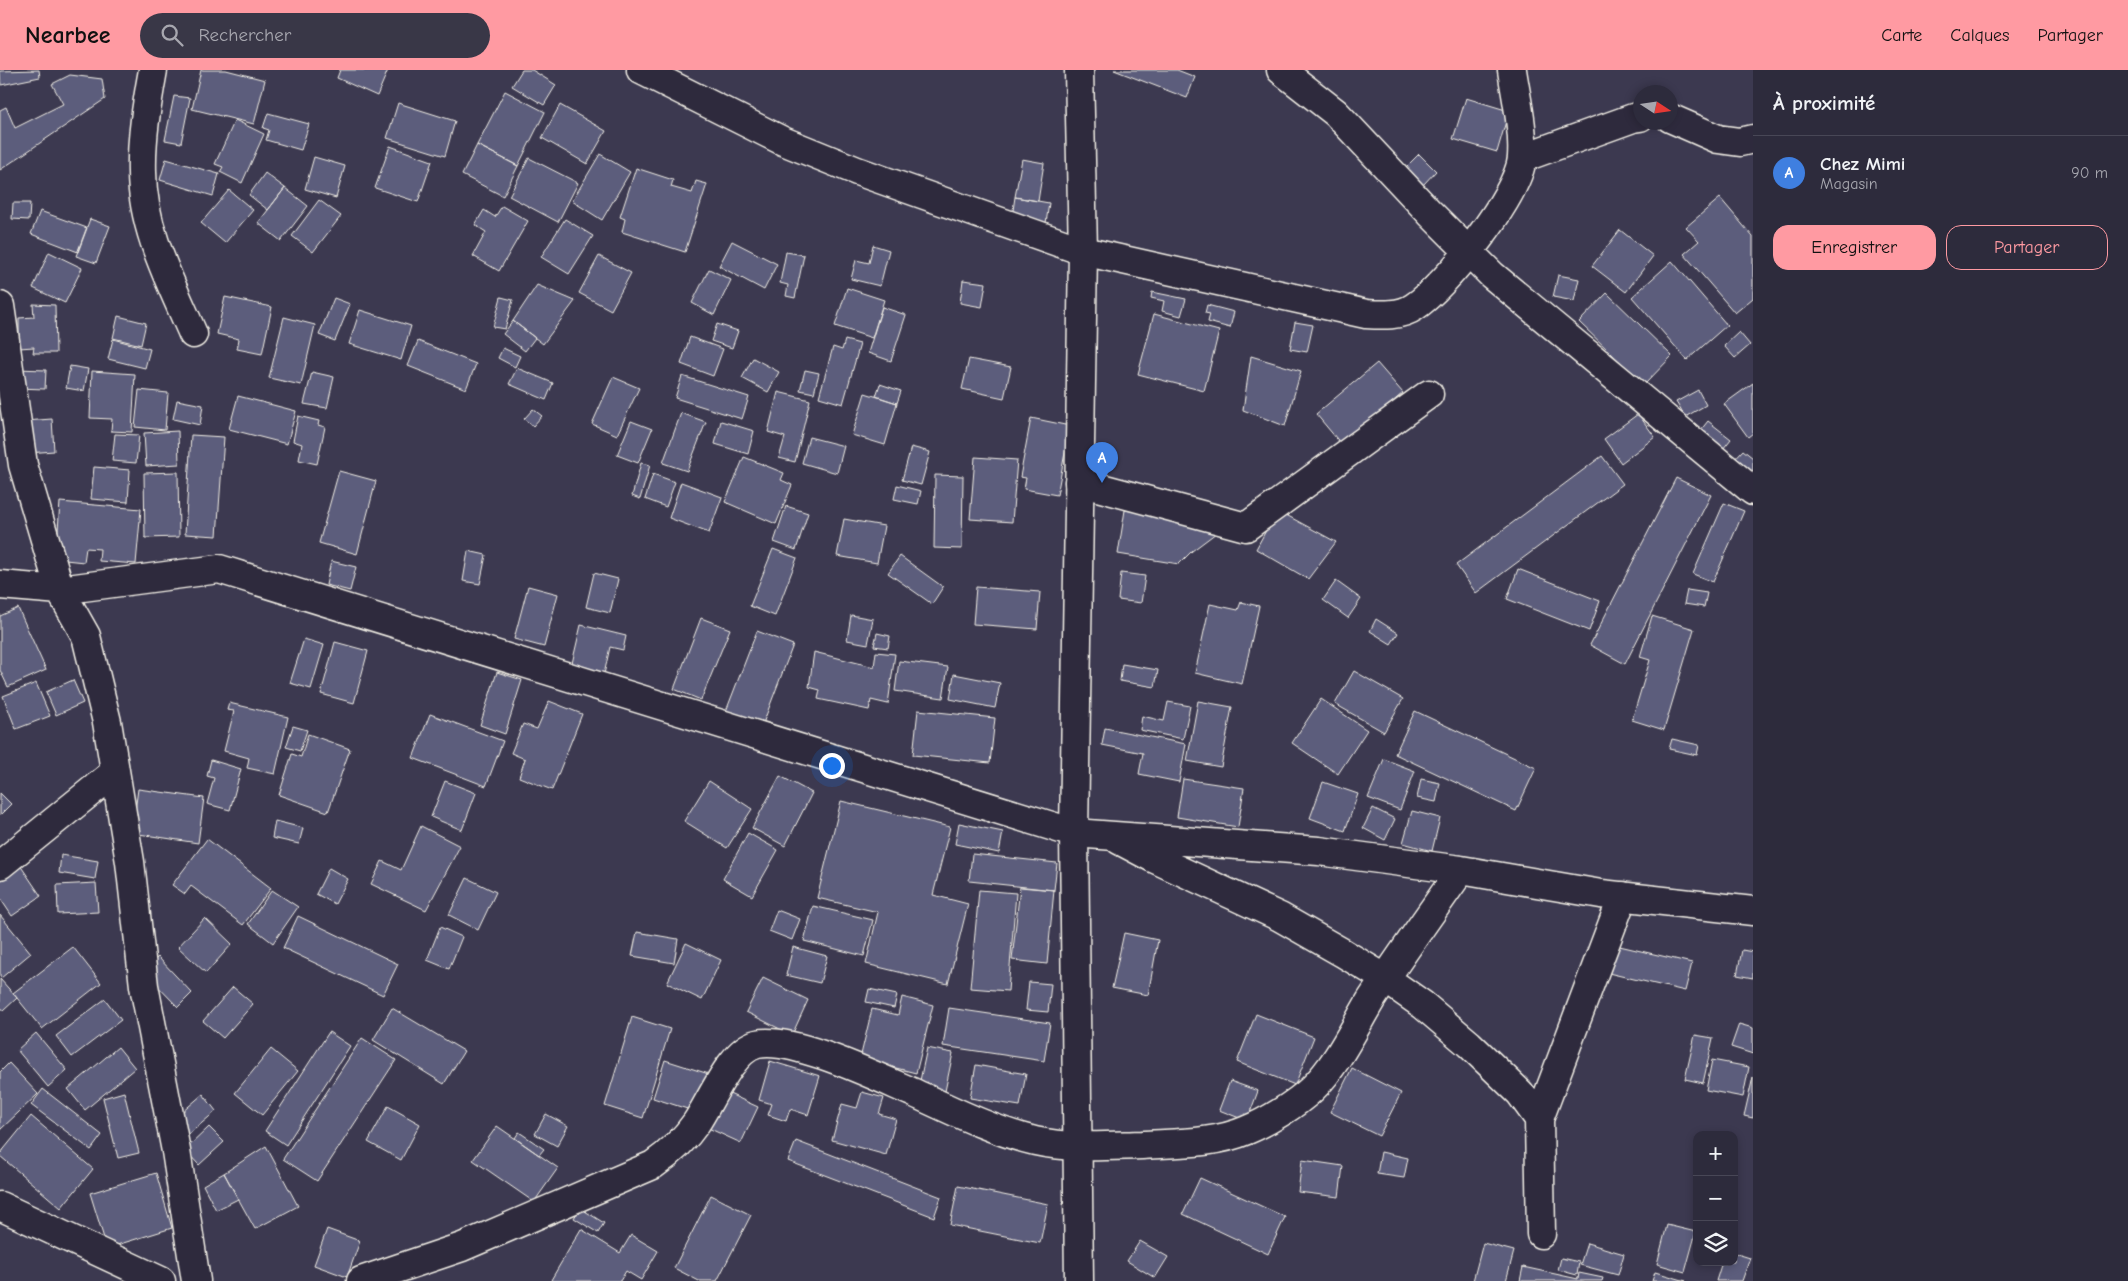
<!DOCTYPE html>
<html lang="fr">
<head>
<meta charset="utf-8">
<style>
  body { margin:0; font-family:"Comic Neue",sans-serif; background:#393747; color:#f1f3f6 }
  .controls { position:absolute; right:15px; bottom:15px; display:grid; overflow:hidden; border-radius:10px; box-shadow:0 2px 8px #0003 }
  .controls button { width:45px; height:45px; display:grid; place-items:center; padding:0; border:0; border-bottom:1px solid #484756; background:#2d2b3c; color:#f1f3f6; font:25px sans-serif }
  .compass { position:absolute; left:1633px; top:15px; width:45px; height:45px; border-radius:50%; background:#2d2b3c; box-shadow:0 2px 8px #0003; rotate:102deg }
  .you { position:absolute; left:831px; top:695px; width:18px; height:18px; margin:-12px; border:4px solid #fff; border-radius:50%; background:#1a73e8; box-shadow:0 0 0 8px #1a73e833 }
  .badge { display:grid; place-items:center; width:32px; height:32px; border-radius:50%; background:#ff9aa2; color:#fff; font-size:16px; font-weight:700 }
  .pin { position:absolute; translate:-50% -41px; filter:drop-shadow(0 1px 2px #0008) }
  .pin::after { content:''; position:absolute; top:26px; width:18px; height:15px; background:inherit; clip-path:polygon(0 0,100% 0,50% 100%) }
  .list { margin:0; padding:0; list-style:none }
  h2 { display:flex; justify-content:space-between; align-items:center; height:65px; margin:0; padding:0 20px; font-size:21px }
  h2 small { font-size:16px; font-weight:400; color:#a7a7af }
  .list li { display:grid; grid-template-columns:32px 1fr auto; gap:15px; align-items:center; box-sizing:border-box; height:75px; padding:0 20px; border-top:1px solid #484756 }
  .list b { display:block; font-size:19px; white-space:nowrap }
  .list p { margin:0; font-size:16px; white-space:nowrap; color:#a7a7af }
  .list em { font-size:16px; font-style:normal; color:#a7a7af }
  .actions { display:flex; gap:10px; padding:15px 20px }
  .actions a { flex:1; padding:11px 0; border:1px solid #ff9aa2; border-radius:15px; text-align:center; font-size:18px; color:#ff9aa2 }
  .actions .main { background:#ff9aa2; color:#111 }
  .icon { flex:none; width:28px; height:28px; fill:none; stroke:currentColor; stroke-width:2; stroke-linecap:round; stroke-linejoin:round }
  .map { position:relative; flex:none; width:1753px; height:1211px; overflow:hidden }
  header { display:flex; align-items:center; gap:30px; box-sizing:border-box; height:70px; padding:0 25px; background:#ff9aa2; color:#111 }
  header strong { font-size:24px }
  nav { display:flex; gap:28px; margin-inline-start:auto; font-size:18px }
  .search { width:350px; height:45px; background:#393747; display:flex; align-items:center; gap:12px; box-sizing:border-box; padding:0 18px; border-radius:28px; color:#a7a7af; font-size:19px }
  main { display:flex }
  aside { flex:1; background:#2d2b3c }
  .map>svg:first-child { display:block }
</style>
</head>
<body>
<header>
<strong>Nearbee</strong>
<div class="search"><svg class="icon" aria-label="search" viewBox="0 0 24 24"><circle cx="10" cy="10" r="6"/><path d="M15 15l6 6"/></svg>Rechercher</div>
<nav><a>Carte</a><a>Calques</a><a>Partager</a></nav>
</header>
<main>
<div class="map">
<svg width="1753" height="1211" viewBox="0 0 1753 1211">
  <rect width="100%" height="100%" fill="#3c3950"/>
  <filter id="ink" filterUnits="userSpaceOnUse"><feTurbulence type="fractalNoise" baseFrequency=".02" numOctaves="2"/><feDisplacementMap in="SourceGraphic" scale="10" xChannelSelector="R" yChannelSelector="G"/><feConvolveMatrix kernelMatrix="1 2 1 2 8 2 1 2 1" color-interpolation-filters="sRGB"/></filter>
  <g filter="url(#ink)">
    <path fill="#5c5d7b" stroke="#f4f1e8" d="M39,0L40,7L1,15L0,1Z
      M201,0H226L265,10L254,54L192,39Z
      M340,0H388L377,26L337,8Z
      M522,0H532L556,15L544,35L512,16Z
      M1114,0H1177L1195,7L1187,28Z
      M70,5L102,9L105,29L0,100V40L6,37L15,58L63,34L52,14Z
      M505,21L545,42L518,96L477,75Z
      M174,26L190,28L181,73L165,70Z
      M1466,28L1509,41L1497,82L1453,69Z
      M398,33L455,51L445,86L387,68Z
      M560,35L606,61L587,94L542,68Z
      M268,43L309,54L301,80L266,70L269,60L263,58Z
      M235,50L264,64L242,113L220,102L223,97L215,94Z
      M477,75L518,96L503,126L462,105Z
      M390,76L432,91L418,132L375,118Z
      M600,84L630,102L602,150L572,131Z
      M1419,84L1436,101L1423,115L1405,98Z
      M314,87L345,96L336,128L305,119Z
      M529,88L578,113L558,152L509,126Z
      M166,89L219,104L213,126L160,110Z
      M1022,89L1044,93L1038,131L1015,127Z
      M636,98L673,110L671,117L692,123L696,111L707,114L685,182L622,162L625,149L620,147Z
      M265,103L285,118L268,140L249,125Z
      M285,118L308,136L281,171L258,153Z
      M229,120L253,140L225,173L201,153Z
      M1015,127L1049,133L1046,153L1012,147Z
      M1720,128L1753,167V228L1735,243L1684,184L1699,171L1686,157Z
      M319,130L341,146L313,182L292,166Z
      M13,133H30L29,150L12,149Z
      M502,136L528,151L499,201L473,186L486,162L475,155L484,140L495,147Z
      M40,141L87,158L78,182L31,164Z
      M90,149L110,156L96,193L76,186Z
      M565,149L593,166L569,204L541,187Z
      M1620,160L1653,186L1626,222L1592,196Z
      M732,171L777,194L764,220L719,196Z
      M873,175L889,180L880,216L851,209L856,190L869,193Z
      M49,182L82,198L65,233L33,218Z
      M786,182L804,185L795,228L786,226L788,215L780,213Z
      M599,186L631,203L611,240L579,223Z
      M1672,191L1727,255L1687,290L1632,227Z
      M709,199L731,210L714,245L692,233Z
      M1558,205L1579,209L1574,231L1553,227Z
      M963,210L986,213L982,237L960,233Z
      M537,215L575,231L543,274L513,251Z
      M847,218L884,230L872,268L835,256Z
      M1152,222L1186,229L1181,246L1162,241L1164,231L1151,228Z
      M1607,223L1672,286L1644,315L1579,252Z
      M225,227L272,237L262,284L237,279L239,269L217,264Z
      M501,227L513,230L505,259L493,257Z
      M334,228L350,234L335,271L319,265Z
      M33,234L55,235L56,283H33L34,277L19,278V248L34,247Z
      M1207,235L1234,242L1230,258L1208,252L1210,244L1205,243Z
      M882,237L906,245L891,291L868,283Z
      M360,240L411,256L401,290L349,274Z
      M1154,244L1219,261L1204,321L1138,304Z
      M118,246L146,253L141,275L113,268Z
      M284,247L315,255L301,315L269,308Z
      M513,251L535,268L525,281L503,264Z
      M1295,252L1313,255L1307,282L1290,279Z
      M717,254L738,261L732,278L711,271Z
      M1739,262L1750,275L1735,288L1724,276Z
      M690,267L723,279L713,306L681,294Z
      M113,269L150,279L145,298L108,289Z
      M845,270L860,274L843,334L819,327L833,277L842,280Z
      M418,271L476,294L466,319L408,296Z
      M503,278L520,286L515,297L498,288Z
      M1251,286L1301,301L1285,356L1243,340Z
      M753,288L779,302L768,322L742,308Z
      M969,289L1011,297L1004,328L962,319Z
      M1377,293L1403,323L1342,375L1316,344Z
      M70,296L88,299L84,321L66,318Z
      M517,298L553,313L546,330L509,314Z
      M16,299L46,300L45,319L16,318Z
      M805,300L819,303L814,323L800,320Z
      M92,301L135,304L132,362L111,361L112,349L90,348Z
      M312,302L334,307L327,338L304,334Z
      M682,306L749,327L742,349L675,328Z
      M613,307L639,318L617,365L592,354Z
      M1753,313V363L1748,367L1724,334Z
      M880,314L901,321L897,333L876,326Z
      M139,320L168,323L165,360L135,357Z
      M1698,320L1706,335L1685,347L1676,332Z
      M778,322L810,330L795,392L779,388L785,367L768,362Z
      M865,323L897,333L885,375L852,365Z
      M238,326L296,341L287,374L229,359Z
      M177,330L203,335L200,355L173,349Z
      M533,339L542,346L533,356L524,349Z
      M681,343L706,352L687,401L663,393Z
      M1638,344L1655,367L1621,393L1604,369Z
      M298,346L319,351L318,355L325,357L317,394L299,390L302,374L293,371Z
      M1031,348L1070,356L1057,425L1024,419L1026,408L1020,407Z
      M52,349L54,381L28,383L25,351Z
      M631,351L652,359L638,393L617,385Z
      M721,351L754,361L748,384L715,374Z
      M1708,351L1731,369L1719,384L1696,366Z
      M178,361L179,394L146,396L144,363Z
      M115,364L139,365L136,393L112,391Z
      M191,365L224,367L217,466L185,464Z
      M809,367L844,376L837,403L802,393Z
      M911,377L930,382L921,415L902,410Z
      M1743,380L1753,388V414L1730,394Z
      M1602,386L1623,414L1476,523L1456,495Z
      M744,387L784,403L781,410L792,415L776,454L725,432Z
      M975,387L1017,390L1012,452L970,449Z
      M641,393L650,395L640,429L632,426Z
      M94,397L130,400L128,432L91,429Z
      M339,401L376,411L357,484L319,473Z
      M178,402L179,467L145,468L144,403Z
      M653,404L675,412L666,437L645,429Z
      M935,405L963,406L962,479L934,478Z
      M1676,408L1711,425L1625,594L1590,575Z
      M681,412L722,427L709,463L669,448Z
      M897,415L921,421L918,434L894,429Z
      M60,432L141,439L136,494L99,491L100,479L86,478L84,492L56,489Z
      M1724,433L1744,441L1713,512L1693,504Z
      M786,436L808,443L796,480L774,472Z
      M1125,440L1224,457L1192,481L1179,494L1118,484Z
      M1277,440L1336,472L1308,509L1256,479Z
      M844,449L884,456L877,493L837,486Z
      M773,479L797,488L775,546L750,536Z
      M468,481L486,485L480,514L463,511Z
      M900,486L943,517L932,534L888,503Z
      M331,491L356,497L350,521L326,515Z
      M1518,499L1600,531L1589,561L1507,529Z
      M594,503L618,509L610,543L586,537Z
      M1121,503L1145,506L1141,533L1118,530Z
      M1336,511L1361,529L1348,548L1323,530Z
      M528,516L558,524L544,577L514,569Z
      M976,517L1040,522L1037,559L973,554Z
      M1687,520L1707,523L1704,537L1684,534Z
      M1241,532L1259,536L1242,614L1195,603L1210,534L1238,540Z
      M18,538L46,600L8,617L0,600V546Z
      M851,545L873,549L868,574L847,570Z
      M1652,546L1694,559L1664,660L1632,650L1650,590L1640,587Z
      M701,548L730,559L701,630L674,619Z
      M1376,549L1398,563L1391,574L1370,561Z
      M581,555L626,566L623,580L610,577L603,609L570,602Z
      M757,561L793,575L759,664L723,649Z
      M877,563L890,566L888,578L874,576Z
      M304,569L324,575L311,619L290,613Z
      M335,572L368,581L354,633L321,624Z
      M814,582L874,597L876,582L895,584L888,634L871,630L869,640L818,629L820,620L809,617Z
      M899,591L948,597L943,628L895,621Z
      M1122,594L1158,600L1155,617L1120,611Z
      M1354,601L1403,629L1384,662L1335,634Z
      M497,602L522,610L505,664L480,655Z
      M954,604L1000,613L995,638L950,629Z
      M73,610L83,633L56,645L46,622Z
      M36,613L50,646L16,659L3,626Z
      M1321,629L1367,660L1338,704L1292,673Z
      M549,631L582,644L552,720L519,707L525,689L511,683L523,654L537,659Z
      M1198,631L1232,637L1221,697L1187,691Z
      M1168,632L1190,636L1183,669L1140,660L1142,646L1164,651Z
      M229,633L288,647L275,704L247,698L249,688L224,681L234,641L227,640Z
      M918,640L995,648L990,693L913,685Z
      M1415,641L1536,698L1516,741L1395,684Z
      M430,644L503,671L486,716L413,688Z
      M293,656L307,660L300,681L286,677Z
      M1105,658L1186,674L1179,712L1139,704L1143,683L1102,675Z
      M308,664L350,679L328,742L279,725L292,684L301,687Z
      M1672,669L1699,675L1697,685L1669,679Z
      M1384,689L1415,701L1400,740L1368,728Z
      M211,690L241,699L230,740L207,734L214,708L207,706Z
      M780,706L812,723L785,776L752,758Z
      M1183,709L1244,718L1238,757L1177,747Z
      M1421,709L1440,713L1436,732L1417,728Z
      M445,711L476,723L462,760L431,747Z
      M709,711L752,739L727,778L684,751Z
      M1323,712L1358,724L1345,761L1310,748Z
      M138,719L204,728L198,773L132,763Z
      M0,723L11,734L0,745Z
      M841,731L950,757L933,825L968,834L948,914L866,894L878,842L817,828Z
      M1373,738L1395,749L1385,770L1363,758Z
      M1412,741L1440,748L1432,781L1403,773Z
      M275,751L303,758L299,774L272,768Z
      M959,753L1003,762L999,783L955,774Z
      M421,756L460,776L426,840L371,814L382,791L401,800Z
      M748,763L778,780L752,826L723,809Z
      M207,769L271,818L243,855L191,816L185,824L172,815Z
      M972,784L1057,793L1054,820L969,811Z
      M61,785L98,791L95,809L59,803Z
      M20,795L41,826L12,846L0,828V809Z
      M329,798L348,809L335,834L316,824Z
      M467,808L496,822L478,860L449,845Z
      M96,813L98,842L58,844L57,815Z
      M1020,817L1054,820L1047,894L1012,890Z
      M272,820L298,837L273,873L248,854Z
      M979,820L1016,823L1008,921L970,918Z
      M813,836L873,850L864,886L804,871Z
      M777,840L800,849L792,870L769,861Z
      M0,845L31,883L1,908L0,906Z
      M298,846L398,894L383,925L283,878Z
      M205,848L232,874L206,903L178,877Z
      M440,857L462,867L449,899L427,890Z
      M637,862L678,869L674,893L632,886Z
      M1124,863L1158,870L1148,925L1112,918Z
      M686,873L721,890L702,930L667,913Z
      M1611,874L1692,893L1685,921L1604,902Z
      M73,877L101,913L42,959L13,923Z
      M793,877L827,886L820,913L786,905Z
      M1742,880L1753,882V908L1737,905Z
      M158,887L192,923L178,937L143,901Z
      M763,908L808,930L792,965L746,942Z
      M0,909L17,928L3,941L0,937Z
      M1029,912L1051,914L1048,942L1026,940Z
      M233,917L253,934L223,968L203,951Z
      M869,919L897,925L894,938L866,932Z
      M902,927L933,935L916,1003L860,989L872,939L898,945Z
      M105,929L121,950L72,987L56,966Z
      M392,938L464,981L444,1014L373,970Z
      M949,938L1050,953L1044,991L943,976Z
      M1256,944L1314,967L1295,1015L1237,992Z
      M632,947L670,959L643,1048L605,1036Z
      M1739,954L1753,958V984L1731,977Z
      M329,962L350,976L286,1075L265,1061Z
      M36,963L67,1000L48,1017L17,980Z
      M1695,965L1713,968L1703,1013L1685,1009Z
      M362,968L396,990L317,1111L283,1089Z
      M118,977L135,998L85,1040L68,1019Z
      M927,978L953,983L944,1026L918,1020Z
      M271,979L298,1001L262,1045L235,1023Z
      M665,990L712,1005L700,1043L653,1028Z
      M1712,990L1749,997L1743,1027L1706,1020Z
      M770,991L820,1006L808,1045L790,1039L786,1051L768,1045L772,1034L759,1030Z
      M9,993L38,1024L0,1060V1002Z
      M976,995L1026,1004L1020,1036L970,1028Z
      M1352,998L1401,1023L1379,1066L1330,1042Z
      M1753,1007V1048L1744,1046Z
      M1230,1011L1258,1021L1247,1051L1219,1040Z
      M43,1019L102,1065L91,1080L31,1035Z
      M723,1021L758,1037L741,1073L706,1057Z
      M124,1022L139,1083L118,1088L103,1028Z
      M862,1022L884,1028L879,1044L896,1049L886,1085L832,1070L842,1034L857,1038Z
      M203,1024L216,1041L188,1065L174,1049Z
      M388,1036L420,1054L401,1090L368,1072Z
      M546,1044L568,1056L557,1076L535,1064Z
      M31,1046L93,1099L61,1138L0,1086V1084Z
      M497,1056L558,1098L534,1132L473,1090Z
      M209,1057L224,1072L199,1095L185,1080Z
      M519,1062L544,1079L539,1085L515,1068Z
      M796,1071L941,1127L934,1147L788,1091Z
      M266,1076L298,1136L255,1159L224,1103Z
      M1381,1082L1408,1088L1404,1108L1377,1104Z
      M1302,1090L1343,1096L1339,1127L1298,1122Z
      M156,1103L172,1158L107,1178L90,1123Z
      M224,1103L238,1129L216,1140L203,1115Z
      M1200,1108L1285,1147L1268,1184L1183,1144Z
      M958,1116L1048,1134L1040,1173L950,1155Z
      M711,1125L751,1145L717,1211H699L674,1198Z
      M580,1138L604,1153L598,1163L574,1148Z
      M1667,1155L1696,1162L1685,1202L1657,1194Z
      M327,1159L360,1171L347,1207L314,1195Z
      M581,1159L620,1183L631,1165L658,1181L641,1210L626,1201L620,1211H553L551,1210Z
      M1140,1171L1168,1187L1155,1208L1127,1191Z
      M1483,1173L1514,1181L1506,1211H1473Z
      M1587,1173L1624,1184L1618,1205L1580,1195Z
      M1734,1183L1750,1188L1742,1211H1716L1722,1192H1734Z
      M1561,1188L1579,1192L1577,1205L1558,1200Z
      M1523,1197L1578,1209L1579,1203L1603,1208L1602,1211H1520Z
      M1655,1202L1686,1211H1652Z"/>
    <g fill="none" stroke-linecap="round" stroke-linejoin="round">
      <g stroke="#f4f1e8" stroke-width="31">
        <path id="street" d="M153,0C147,33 141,68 142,102C142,159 171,213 193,264
          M641,0L783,71L857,101L1083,181L1366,244C1382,245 1401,246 1414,237C1445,217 1520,124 1522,87C1524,60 1516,27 1512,0
          M1281,0L1336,43L1430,143L1492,205L1753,421
          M1670,48L1718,69L1740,72L1753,69
          M1522,88L1633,48L1640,47
          M0,236L23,395L60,520L86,566L107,652L130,792L144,916L176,1081L196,1211
          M1079,412L1246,457L1429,324
          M0,515L60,520L219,499L1074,763L1319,781L1461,800L1601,824L1753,841
          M1119,770L1153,788L1280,847L1343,883L1386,909L1423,935L1469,974L1520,1023L1539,1049L1541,1164
          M0,795L115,702
          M1539,1049L1623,826
          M0,1136L161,1211
          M361,1211L462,1177L653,1095C669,1084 685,1069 696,1053C711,1031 731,980 757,974C793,966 877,1007 912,1022C951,1040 993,1061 1035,1071C1070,1079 1106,1076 1142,1075C1176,1073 1215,1074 1247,1060C1267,1052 1296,1034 1312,1019C1337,995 1353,960 1371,930C1400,886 1431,843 1461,800"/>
      </g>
      <g stroke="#f4f1e8" stroke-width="31">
        <path id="secondary" d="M1079,1211L1074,763L1083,181L1079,0"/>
      </g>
      <use href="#street" stroke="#2f2a3d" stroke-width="28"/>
      <use href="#secondary" stroke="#2f2a3d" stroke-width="28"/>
    </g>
  </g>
</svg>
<div class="controls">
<button>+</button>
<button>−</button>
<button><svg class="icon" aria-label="layers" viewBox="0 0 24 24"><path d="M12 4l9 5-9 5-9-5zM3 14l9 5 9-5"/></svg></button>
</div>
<svg class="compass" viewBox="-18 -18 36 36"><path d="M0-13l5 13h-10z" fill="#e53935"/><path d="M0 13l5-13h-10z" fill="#a7a7af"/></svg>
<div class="you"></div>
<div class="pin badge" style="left:1102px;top:413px;background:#3f7fe0">A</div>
</div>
<aside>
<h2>À proximité<small></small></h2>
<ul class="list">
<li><span class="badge" style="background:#3f7fe0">A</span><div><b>Chez Mimi</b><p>Magasin</p></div><em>90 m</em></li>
</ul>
<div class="actions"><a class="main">Enregistrer</a><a>Partager</a></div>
</aside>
</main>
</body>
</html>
